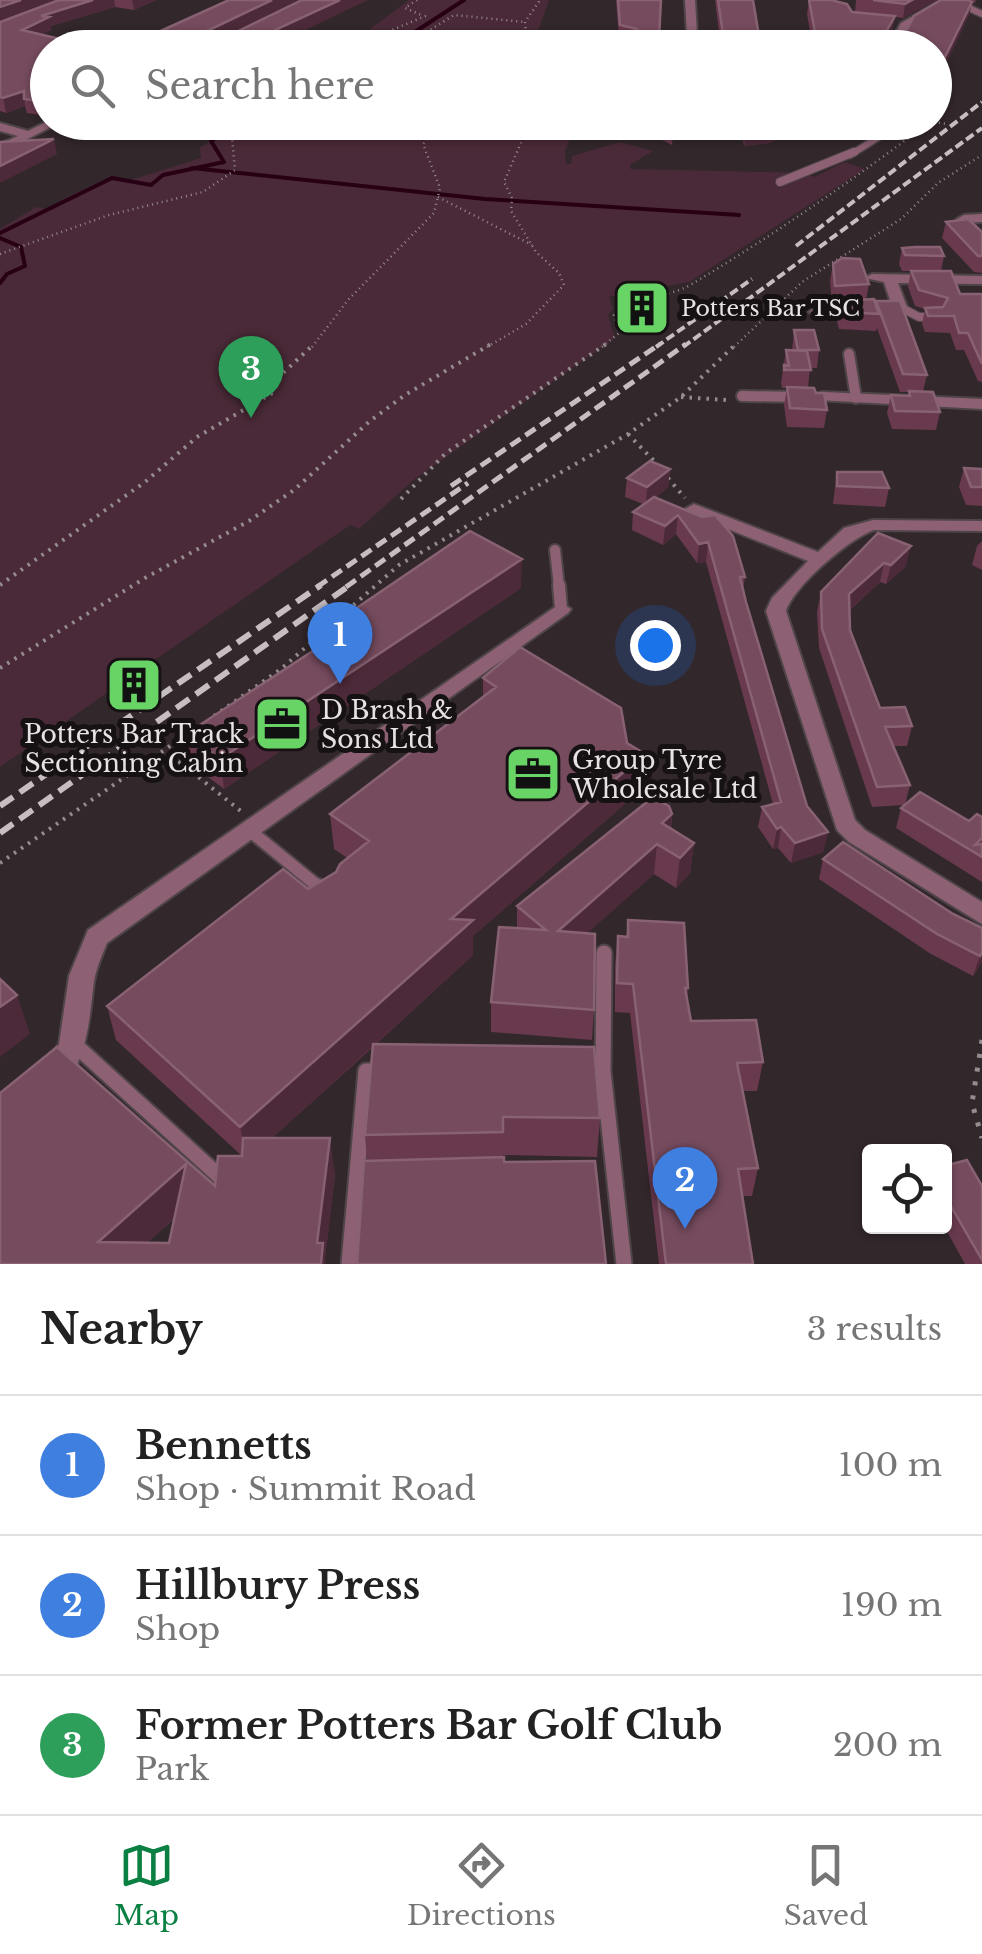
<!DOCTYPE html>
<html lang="en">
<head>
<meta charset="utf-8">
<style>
  body { margin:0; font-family:"Libre Baskerville",serif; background:#f6f6f6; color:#222 }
  .controls { position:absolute; right:30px; bottom:30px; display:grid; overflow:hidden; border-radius:10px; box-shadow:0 2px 8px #0004 }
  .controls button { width:90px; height:90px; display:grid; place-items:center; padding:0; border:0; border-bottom:2px solid #e0e0e0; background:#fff; color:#222; font:50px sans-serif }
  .you { position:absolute; left:655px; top:645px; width:35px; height:35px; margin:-25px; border:8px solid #fff; border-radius:50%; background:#1a73e8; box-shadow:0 0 0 15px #1a73e833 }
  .badge { display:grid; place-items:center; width:65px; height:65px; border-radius:50%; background:#0b8043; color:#fff; font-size:32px; font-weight:700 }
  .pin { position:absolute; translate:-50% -82px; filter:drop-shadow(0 2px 5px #0008) }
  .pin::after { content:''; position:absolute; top:52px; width:35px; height:30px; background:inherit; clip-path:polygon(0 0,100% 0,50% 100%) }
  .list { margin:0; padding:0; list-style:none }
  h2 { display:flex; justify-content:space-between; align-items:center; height:130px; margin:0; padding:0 40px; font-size:42px }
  h2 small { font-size:32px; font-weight:400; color:#767676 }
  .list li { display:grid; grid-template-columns:65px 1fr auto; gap:30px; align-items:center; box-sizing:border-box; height:140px; padding:0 40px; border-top:2px solid #e0e0e0 }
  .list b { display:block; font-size:38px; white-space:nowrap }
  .list p { margin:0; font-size:32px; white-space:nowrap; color:#767676 }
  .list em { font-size:32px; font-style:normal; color:#767676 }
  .icon { flex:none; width:55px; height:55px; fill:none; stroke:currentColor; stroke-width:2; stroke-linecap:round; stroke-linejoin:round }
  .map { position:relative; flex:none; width:982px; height:1264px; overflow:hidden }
  .search { position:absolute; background:#fff; box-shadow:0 2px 8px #0004; left:30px; right:30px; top:30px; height:110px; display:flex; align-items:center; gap:25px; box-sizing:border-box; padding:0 35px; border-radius:55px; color:#767676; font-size:38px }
  .sheet { height:550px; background:#fff }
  nav { display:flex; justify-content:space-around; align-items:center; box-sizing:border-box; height:140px; border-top:2px solid #e0e0e0; background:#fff; font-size:28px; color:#767676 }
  nav a { display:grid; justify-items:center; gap:5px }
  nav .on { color:#0b8043 }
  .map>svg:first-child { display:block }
</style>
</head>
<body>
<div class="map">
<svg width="982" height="1264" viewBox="0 0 982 1264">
  <rect width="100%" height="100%" fill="#32272b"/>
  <path fill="#4a2a38" d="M409,0H549L532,47H346Z
    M236,123H568L573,132L565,151L566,164H571L572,156L620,142L653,151L630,165L631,169L805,173L814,177L845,162L865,169L689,282L609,297L613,309L608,315L615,338L416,478L359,529L350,525L0,767V229L36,207L52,210L63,199L106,179L131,180L201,158L200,148Z"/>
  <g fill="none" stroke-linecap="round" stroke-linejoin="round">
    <path stroke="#280014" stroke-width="4" d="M390,48L464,0
      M192,168L485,199L739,215
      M0,233L112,178L151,185L163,175L224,162L211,141L241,122
      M0,238L21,247L25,266L7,274L0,283"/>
    <g stroke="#4f4549" stroke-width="9">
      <path id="lane-far4" d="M952,0L982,14
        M818,128L857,135L865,122
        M850,155L898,125L896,122"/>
    </g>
    <g stroke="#4f4549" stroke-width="10">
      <path id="lane-far3" d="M780,182L854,152
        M900,307L919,317H937"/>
    </g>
    <g stroke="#4f4549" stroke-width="14">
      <path id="lane-far2" d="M849,354L856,398
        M742,396L799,397
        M555,550L559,587"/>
    </g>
    <g stroke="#4f4549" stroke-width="16">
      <path id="lane-far1" d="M559,585L561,609
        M249,830L320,888"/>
    </g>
    <g stroke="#4f4549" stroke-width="19">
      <path id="lane" d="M317,886L327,894
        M604,953L603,1071L624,1264
        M74,1044L219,1176
        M349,1264L366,1071H384"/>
    </g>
    <g stroke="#4f4549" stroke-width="4">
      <path id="street" d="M685,0H695L697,34L705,38V42H682L677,39L687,34Z
        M942,0H954L909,27L898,48H887L901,23Z
        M48,121L61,122L0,153V144L18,136L0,131V123L28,131Z
        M982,214V222L964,223L957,219L964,215Z
        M872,274L982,276V284L898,283L907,307L905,310L816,316L809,312L816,308L891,303L884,282L865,278Z
        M823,392L982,399V409L817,400V394Z
        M694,504L818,552L844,528L873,520L982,521V531L874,530C849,539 795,585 786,611L855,820L865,830L982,902V924L849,842L837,830L766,611L772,598L808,561L688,513L685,509Z
        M561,603L571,609L568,613L107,943C102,956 96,968 94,982C90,1008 87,1100 40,1083L36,1075L59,1044L69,976L88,930Z"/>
    </g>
    <path stroke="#958c8f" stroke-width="2.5" stroke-dasharray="1 4" stroke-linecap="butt" d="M417,0L405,8L421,15
      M351,47L428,15
      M401,48L454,15L525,22
      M441,48L457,29
      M527,48L525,22L540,0
      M934,122L947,124
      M438,197L532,245
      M0,254L109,215L203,192L235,170L232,137L267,122
      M312,347L348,300L434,213L440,188L423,144L440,122
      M487,347L526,324L564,285L559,273L536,252L511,211L512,198L504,182L530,122
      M602,347L619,333L614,315C645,291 665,300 692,284C774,235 854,179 930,122
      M734,347L802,282L901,219L938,183L982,155"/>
    <path stroke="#958c8f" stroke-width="4" stroke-dasharray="2.5 6" stroke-linecap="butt" d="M681,397L726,400
      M628,434L656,463
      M668,478L685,498
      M401,499L446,453L606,344
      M0,585L145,482L197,437L271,394L282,374L314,344
      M0,668L145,578L249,521L294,490L370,421L405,395L491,344
      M214,716L281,669L399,565L628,434L681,397L736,344
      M172,756L242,812
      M0,863L189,733"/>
    <path stroke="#958c8f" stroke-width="5" stroke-dasharray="4 10" stroke-linecap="butt" d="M982,1040L972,1103L982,1138"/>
    <use href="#lane-far4" stroke="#8d6173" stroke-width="6"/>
    <use href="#lane-far3" stroke="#8d6173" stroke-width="8"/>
    <use href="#lane-far2" stroke="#8d6173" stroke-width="10"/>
    <use href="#lane-far1" stroke="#8d6173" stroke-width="12"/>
    <use href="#lane" stroke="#8d6173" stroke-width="15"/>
    <use href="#street" fill="#8d6173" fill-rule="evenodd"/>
    <path stroke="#c6bec1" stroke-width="4" stroke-dasharray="9 4" stroke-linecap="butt" d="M796,246L982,102
      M656,347L752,279
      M683,347L982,128"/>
    <path stroke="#c6bec1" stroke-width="5" stroke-dasharray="12 6" stroke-linecap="butt" d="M451,486L660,344
      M317,587L468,483
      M346,587L686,344"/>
    <path stroke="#c6bec1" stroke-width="6" stroke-dasharray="16 8" stroke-linecap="butt" d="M0,806L321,585
      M0,833L350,585"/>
  </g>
  <path fill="#69394e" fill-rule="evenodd" d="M0,0H113L115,7L51,26V30L42,34L48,48V116L27,113L25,106L6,113L0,111V22L56,1Z
    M114,0H156L134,10L115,7Z
    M616,0H661L659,38L636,43L619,39Z
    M715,0H753L761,48H721Z
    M809,0L855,12L856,0H937L903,18L895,17L892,30L889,37L904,35L941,0H976L975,3L972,2L969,15L937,82H934V48H813L807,14Z
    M75,122H122L103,131Z
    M635,122H674L672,145L635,126Z
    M740,122H814L769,143L744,146Z
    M826,122H858L854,126Z
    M946,222L982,232V273L974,272L942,238Z
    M902,248L944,256L941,271L960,294H982V382L978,381L964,350H956L950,333L925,332L922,324L925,309L915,306L908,287L911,271H902L899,264Z
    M833,264L869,284L866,300L876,304V301L927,375L923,391L940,412L936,430L892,429L887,413L891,395L908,396V392H900L877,328L876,331L839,329L836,318L839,303H832L830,281Z
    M794,330L819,350L817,368H810L808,388L816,393L827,410L824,428L787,427L784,405L787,388H782L781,383L786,350L792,351Z
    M964,468L982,469V506L966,505L959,487Z
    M670,469L668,487L655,498L702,517L745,577L743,590L807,806L828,832L823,852L791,863L778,848L773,849L758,827L762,807L773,804L706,562L697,563L676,534L663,545L632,530L633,512L643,504L625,497L627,478Z
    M837,472L889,488L885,507L833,504Z
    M878,533L906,566L886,584L880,582L850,610V630L880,708L912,726L907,746H893L910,785L905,805L969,821L982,817V882L896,828L901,808L904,805L872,807L819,648L817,612L821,592Z
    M982,541V570L972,565L977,546Z
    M521,588L224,789L191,764L186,734L325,643L323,631Z
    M483,678L627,743L645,754L642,789L473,936V955L376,1044L600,1118L597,1157L503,1155V1157L504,1162L606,1264L367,1160L365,1135L373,1047L272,1138L335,1174L325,1258L0,1264L215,1186L242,1156L116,1040L107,1006L336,872L347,858L334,849L330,814L483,696ZM175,1218L169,1243L147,1242L149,1241Z
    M672,814L671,829L694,843L690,873L676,888L654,874L587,933L594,1010L592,1040L491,1032V1002L517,928V906Z
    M823,859L953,914L982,928V962L973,976L931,954L819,879Z
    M628,920L688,988L687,999L691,1021L763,1062L757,1091H743L758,1168L752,1196H742L753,1264H659L630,1013L615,1012V965L618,936L626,937Z
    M944,1166L982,1186V1264H965L944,1226Z"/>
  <path fill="#4d2a39" d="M21,0H59L0,21V7Z
    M93,0H113L115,7L51,26V30L24,43L22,30L41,16Z
    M132,0H156L134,10Z
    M272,0H299L208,45L205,37L207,31Z
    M340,0H368L268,48H241L277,29Z
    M912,0H937L903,18L905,4Z
    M972,2L969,15L937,82L940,67Z
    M895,16L892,30L884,46L886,32Z
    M24,91L25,106L6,113L3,98Z
    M102,122H122L103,131Z
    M781,122H814L769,143L744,146L746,130Z
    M54,139L57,154L0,183V166Z
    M670,469L668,487L646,505L647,487Z
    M678,515L676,534L663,545L665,526Z
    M708,542L706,562L697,563L699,544Z
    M911,546L906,566L886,584L891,565Z
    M522,559L521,588L224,789L220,759Z
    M884,563L880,582L845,614L849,594Z
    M645,754L642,789L473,936V955L247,1161L240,1127L451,919Z
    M672,814L669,844L662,823Z
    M781,827L778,848L773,849L777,829Z
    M828,832L823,852L791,863L795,843Z
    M694,843L690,873L676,888L680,858Z
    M657,844L654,874L556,961L558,931Z
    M982,952V962L973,976L980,956Z
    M17,995L30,1034L0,1057V1007Z
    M330,1138L335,1174L325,1258L326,1264H320L317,1243Z
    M186,1164L195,1199L124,1264L98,1242Z"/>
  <path fill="#764b5e" stroke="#886273" stroke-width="2.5" fill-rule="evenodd" d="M0,0H21L0,7Z
    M59,0H93L41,16L49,17L22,30L98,48H48V102L24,99V91L3,98L0,97V22Z
    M229,0H272L207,31L205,37L224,38L302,0H340L277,29L241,48H123Z
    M618,0H661L659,38H663L665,48H636L637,29L620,25Z
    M718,0H753L761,48H725Z
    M809,0H831L847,4L852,12L895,16L886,32L889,37L904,35L914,16L941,0H968L972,2L940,67H934V48H818Z
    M873,0H912L905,4Z
    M661,122H674V129Z
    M744,122H781L771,127L746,130Z
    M54,139L0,166V142Z
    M968,219L982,232V256H978L946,222Z
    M915,247H940L944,256L905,255L902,248Z
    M842,258L860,259L869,284L835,286L833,264Z
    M911,271H951L960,294H982V364L968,333H959L954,316H928L925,308L943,307L948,298L919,290Z
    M874,299L879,314L842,312L839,301Z
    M876,301H900L927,375L903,374Z
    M794,330H814L819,350H798Z
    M786,350L807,351L811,370H784V365L789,366Z
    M787,387L814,388L816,393H824L827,410L790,408Z
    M909,391L933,392L940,412L895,411L891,395L910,396Z
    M650,461L670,469L647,487L627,478Z
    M964,468L982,469V487H971Z
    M837,472H882L889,488L837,486Z
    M654,497L702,517L715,515L733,536L745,577H740L746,602L807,806L828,832L795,843L781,827L777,829L762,807L781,802L708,542L699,544L678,515L665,526L633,512Z
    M470,531L522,559L220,759L186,734L334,637L323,631Z
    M878,533L911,546L891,565L884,563L849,594L850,630L880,708L905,707L912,726L885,727L910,785L877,787L822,629L821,592Z
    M520,647L621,708L627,743L645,754L451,919L473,920L240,1127L107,1006L283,869L308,889L336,872L340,864L369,841L330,814L496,687L483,678Z
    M920,792L969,821L977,814L982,817V838L975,845L982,844V857L901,808Z
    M653,797L669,806L672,814L662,823L694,843L680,858L657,844L558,931L595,934L594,1010L491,1002L499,927L546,930L517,906Z
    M843,842L953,914L982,928V952L980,956L937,934L823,859Z
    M628,920L684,923L688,988H685L691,1021L756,1020L763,1062L737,1063L758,1168L738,1169L753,1264H666L633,984L617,983L618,936L628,937Z
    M0,979L17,995L0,1007Z
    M373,1044L594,1047L600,1118L503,1117V1132L365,1135Z
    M57,1047L215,1186L218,1156H242L243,1138H330L317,1243H323L321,1264H0V1093ZM186,1164L169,1243L98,1242Z
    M504,1157V1162L595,1161L606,1264H357L364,1161Z
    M967,1160L982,1186V1260L944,1194V1166Z"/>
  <defs>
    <g id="building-square" transform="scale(2.875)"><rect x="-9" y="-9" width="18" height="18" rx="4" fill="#68d465" stroke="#161213"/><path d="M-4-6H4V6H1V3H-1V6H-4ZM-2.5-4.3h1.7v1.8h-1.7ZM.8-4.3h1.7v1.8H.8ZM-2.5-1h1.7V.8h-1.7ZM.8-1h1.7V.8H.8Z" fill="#111"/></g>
    <g id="office-square" transform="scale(2.875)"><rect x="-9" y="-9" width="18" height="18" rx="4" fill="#68d465" stroke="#161213"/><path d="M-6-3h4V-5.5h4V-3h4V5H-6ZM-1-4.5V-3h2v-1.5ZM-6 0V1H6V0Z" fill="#111"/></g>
  </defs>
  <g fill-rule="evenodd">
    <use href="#building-square" x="642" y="308"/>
    <use href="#building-square" x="134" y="685"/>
    <use href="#office-square" x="282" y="724"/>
    <use href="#office-square" x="533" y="774"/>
  </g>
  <g text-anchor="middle" stroke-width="10" stroke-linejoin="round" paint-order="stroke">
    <g font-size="22" fill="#e8e1e4" stroke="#161213" text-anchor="start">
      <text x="681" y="316">Potters Bar TSC</text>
    </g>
    <g font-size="25" fill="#e8e1e4" stroke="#161213" text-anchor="start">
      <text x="321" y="719">D Brash &amp;<tspan x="321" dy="29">Sons Ltd</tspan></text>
      <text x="134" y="743" text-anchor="middle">Potters Bar Track<tspan x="134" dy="29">Sectioning Cabin</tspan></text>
      <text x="572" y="769">Group Tyre<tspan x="572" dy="29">Wholesale Ltd</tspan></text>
    </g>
  </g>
</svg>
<div class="controls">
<button><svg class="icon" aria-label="locate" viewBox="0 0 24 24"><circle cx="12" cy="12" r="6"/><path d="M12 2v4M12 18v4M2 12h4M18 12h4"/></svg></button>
</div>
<div class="you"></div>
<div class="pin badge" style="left:340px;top:684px;background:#3f7fe0">1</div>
<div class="pin badge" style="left:685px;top:1229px;background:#3f7fe0">2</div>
<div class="pin badge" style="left:251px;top:418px;background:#2e9e5b">3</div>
<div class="search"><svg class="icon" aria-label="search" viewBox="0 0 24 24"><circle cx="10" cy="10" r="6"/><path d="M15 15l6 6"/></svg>Search here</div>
</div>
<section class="sheet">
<h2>Nearby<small>3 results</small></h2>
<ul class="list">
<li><span class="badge" style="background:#3f7fe0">1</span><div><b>Bennetts</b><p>Shop · Summit Road</p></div><em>100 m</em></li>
<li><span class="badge" style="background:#3f7fe0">2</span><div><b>Hillbury Press</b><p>Shop</p></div><em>190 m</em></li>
<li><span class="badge" style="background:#2e9e5b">3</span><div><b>Former Potters Bar Golf Club</b><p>Park</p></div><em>200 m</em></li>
</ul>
</section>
<nav>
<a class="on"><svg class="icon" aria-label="map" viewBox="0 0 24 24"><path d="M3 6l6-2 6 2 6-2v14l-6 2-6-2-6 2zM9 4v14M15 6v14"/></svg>Map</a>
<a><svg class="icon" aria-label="directions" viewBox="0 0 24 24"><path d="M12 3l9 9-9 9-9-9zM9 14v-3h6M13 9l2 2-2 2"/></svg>Directions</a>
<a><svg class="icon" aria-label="saved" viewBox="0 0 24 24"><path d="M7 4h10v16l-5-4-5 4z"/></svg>Saved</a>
</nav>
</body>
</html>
